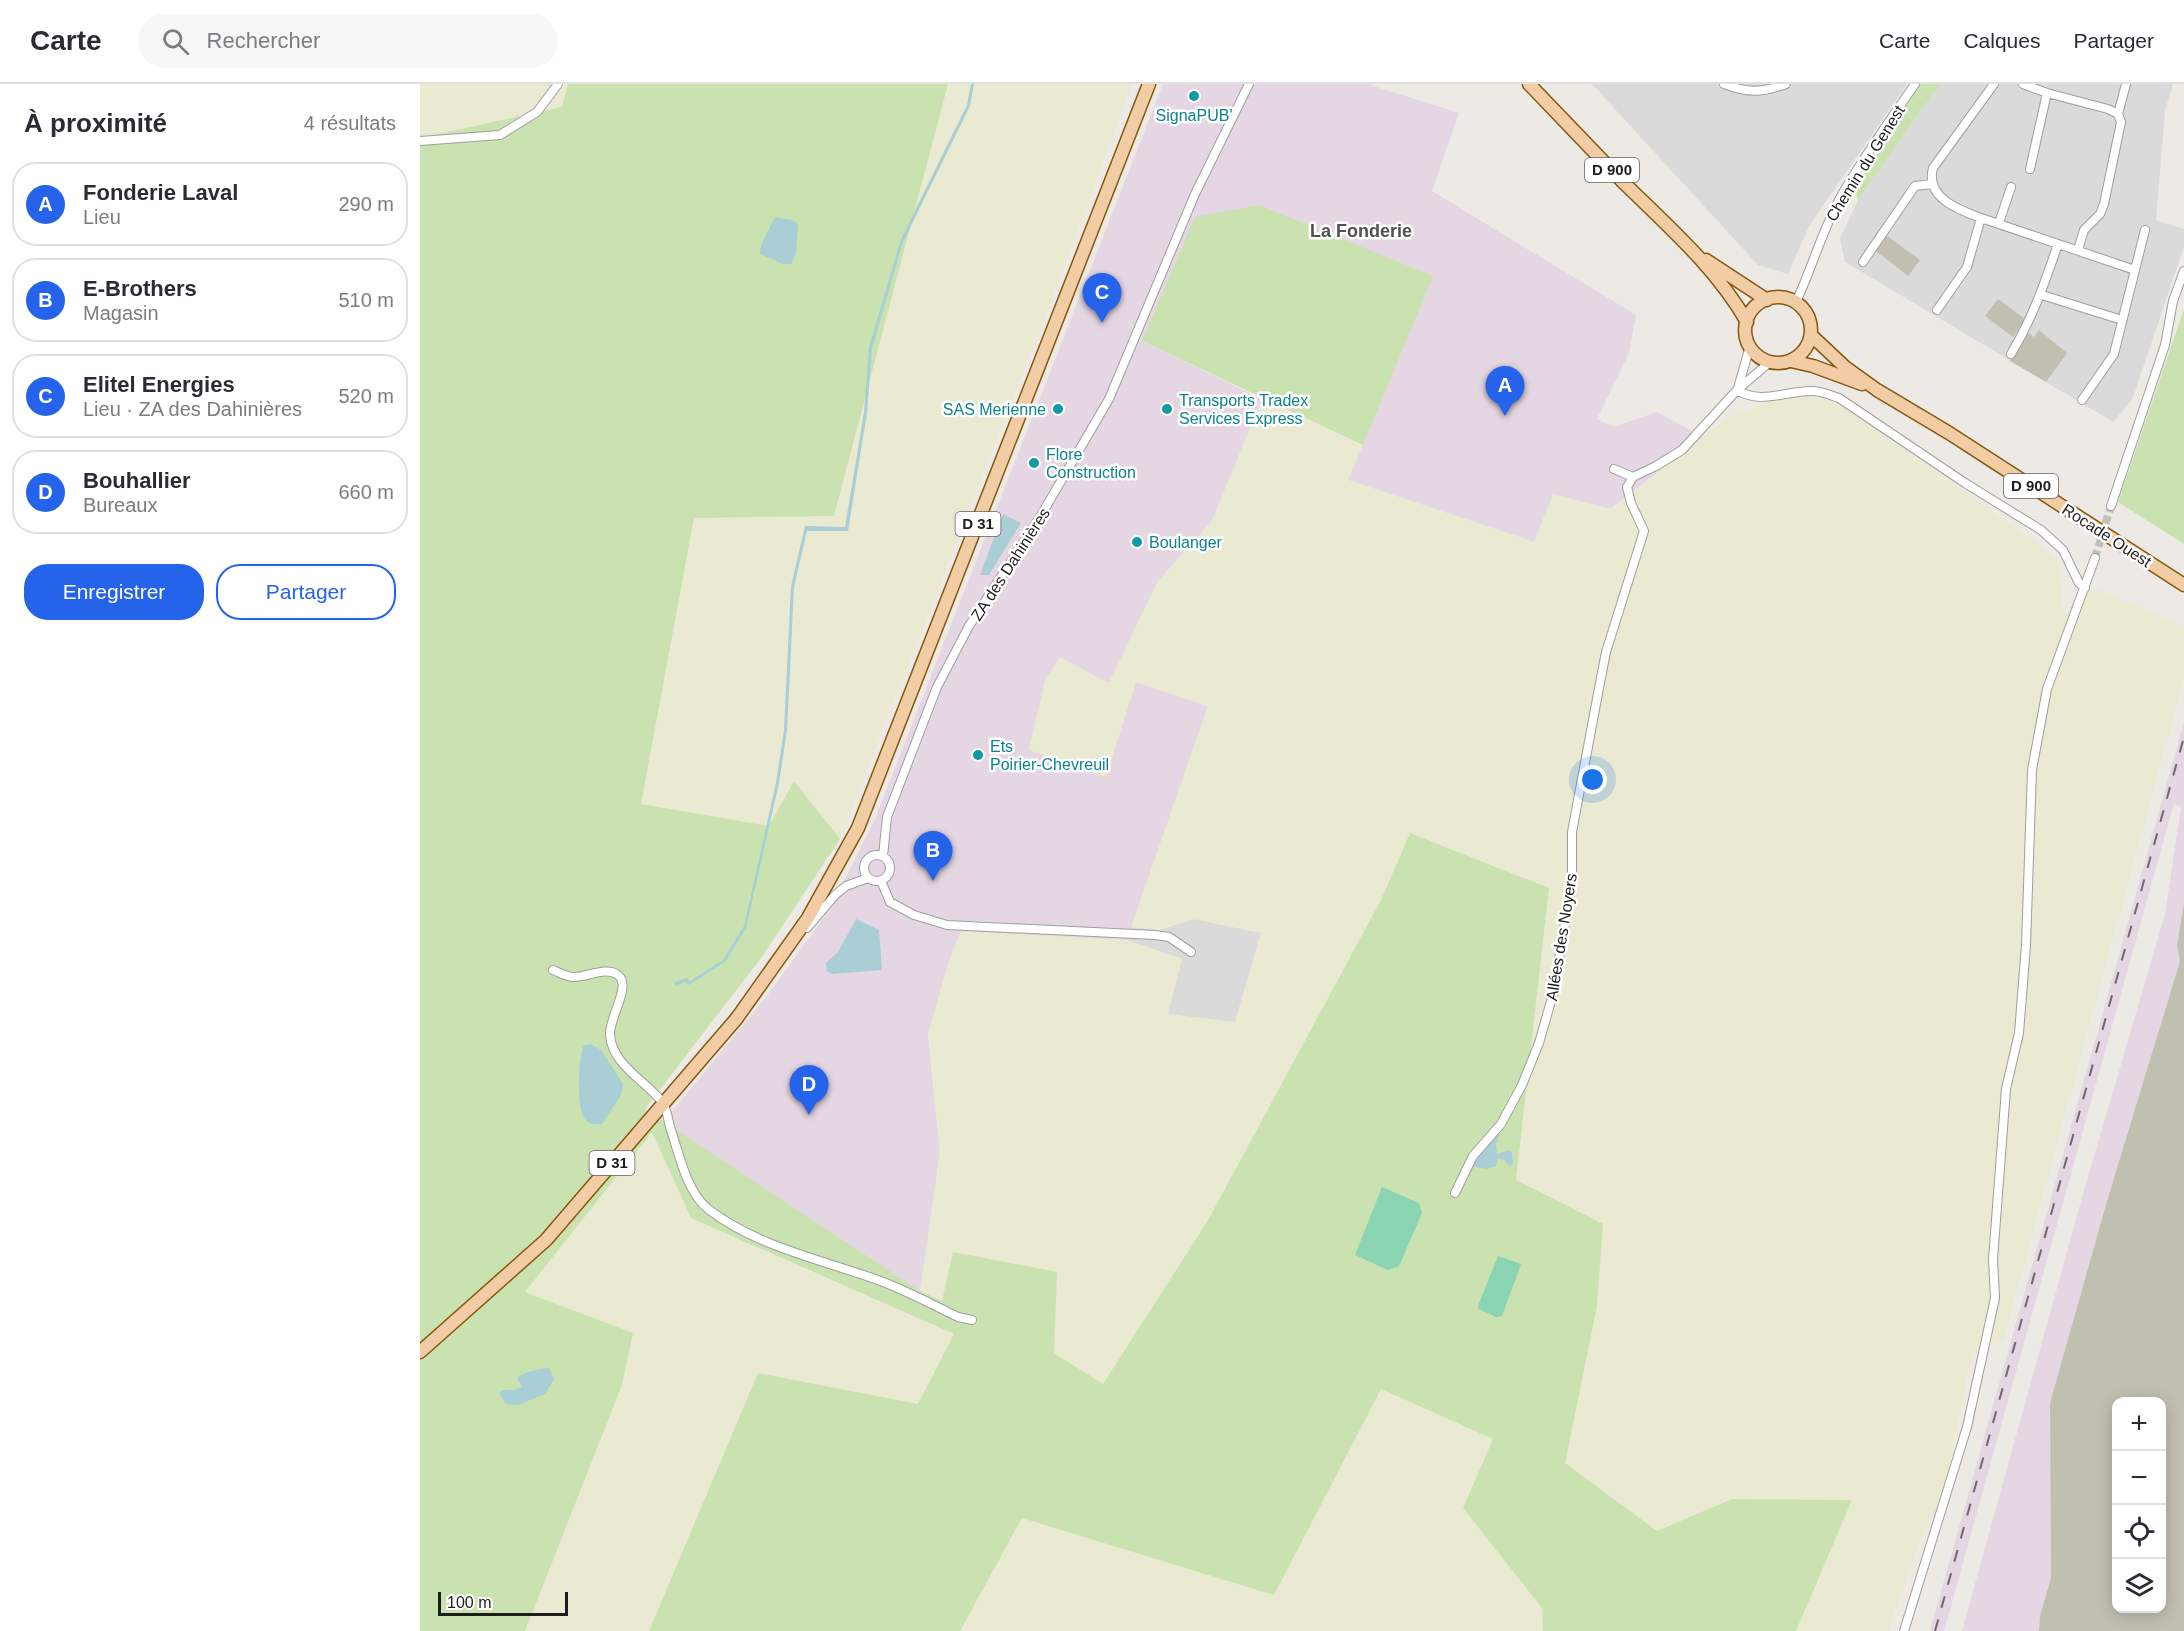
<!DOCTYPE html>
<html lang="fr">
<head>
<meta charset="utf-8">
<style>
  body { margin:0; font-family:Arial,sans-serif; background:#f7f7f7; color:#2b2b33 }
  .controls { position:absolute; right:18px; bottom:18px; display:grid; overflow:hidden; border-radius:12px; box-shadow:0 3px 15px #0003 }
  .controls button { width:54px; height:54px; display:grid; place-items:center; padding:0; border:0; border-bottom:2px solid #e1e1e2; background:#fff; color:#2b2b33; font:30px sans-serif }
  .scale { position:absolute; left:18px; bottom:15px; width:130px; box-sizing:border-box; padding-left:6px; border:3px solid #1d1d1d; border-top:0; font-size:16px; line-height:21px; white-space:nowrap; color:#1d1d1d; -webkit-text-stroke:4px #fff; paint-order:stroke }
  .you { position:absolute; left:1173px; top:696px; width:21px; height:21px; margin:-15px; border:4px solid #fff; border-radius:50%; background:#1a73e8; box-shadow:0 0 0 9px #1a73e833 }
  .badge { display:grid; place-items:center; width:39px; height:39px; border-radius:50%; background:#2563eb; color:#fff; font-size:20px; font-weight:700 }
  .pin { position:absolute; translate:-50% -50px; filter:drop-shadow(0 2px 3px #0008) }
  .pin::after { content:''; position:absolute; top:32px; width:21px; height:18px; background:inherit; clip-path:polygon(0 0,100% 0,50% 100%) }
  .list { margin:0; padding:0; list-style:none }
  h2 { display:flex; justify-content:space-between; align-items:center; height:78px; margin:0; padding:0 24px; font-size:26px }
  h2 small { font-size:20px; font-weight:400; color:#7c7c81 }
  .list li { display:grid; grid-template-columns:39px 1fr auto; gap:18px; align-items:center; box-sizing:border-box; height:84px; margin:0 12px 12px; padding:0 12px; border:2px solid #e1e1e2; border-radius:24px }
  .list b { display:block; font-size:22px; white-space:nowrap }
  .list p { margin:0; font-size:20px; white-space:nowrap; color:#7c7c81 }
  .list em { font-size:20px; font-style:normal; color:#7c7c81 }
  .actions { display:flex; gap:12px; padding:18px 24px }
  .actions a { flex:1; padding:14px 0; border:2px solid #2563eb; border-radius:24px; text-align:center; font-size:21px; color:#2563eb }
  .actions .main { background:#2563eb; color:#fff }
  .icon { flex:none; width:33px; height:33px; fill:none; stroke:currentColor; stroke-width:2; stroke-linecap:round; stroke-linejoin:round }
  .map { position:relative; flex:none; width:1764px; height:1547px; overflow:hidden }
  header { display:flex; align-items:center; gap:36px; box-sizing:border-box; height:84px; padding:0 30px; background:#fff; border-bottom:2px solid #e1e1e2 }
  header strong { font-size:28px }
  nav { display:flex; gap:33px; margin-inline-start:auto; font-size:21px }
  .search { width:420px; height:54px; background:#f7f7f7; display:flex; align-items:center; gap:15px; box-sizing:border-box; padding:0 21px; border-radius:33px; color:#7c7c81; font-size:22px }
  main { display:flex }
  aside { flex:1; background:#fff }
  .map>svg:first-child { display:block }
</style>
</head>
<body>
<header>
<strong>Carte</strong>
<div class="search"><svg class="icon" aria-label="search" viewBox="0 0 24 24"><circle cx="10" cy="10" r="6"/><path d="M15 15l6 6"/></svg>Rechercher</div>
<nav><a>Carte</a><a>Calques</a><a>Partager</a></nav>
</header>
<main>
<aside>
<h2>À proximité<small>4 résultats</small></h2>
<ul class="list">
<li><span class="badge">A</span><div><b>Fonderie Laval</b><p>Lieu</p></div><em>290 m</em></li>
<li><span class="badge">B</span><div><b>E-Brothers</b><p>Magasin</p></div><em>510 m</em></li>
<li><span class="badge">C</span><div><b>Elitel Energies</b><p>Lieu · ZA des Dahinières</p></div><em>520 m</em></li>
<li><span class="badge">D</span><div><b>Bouhallier</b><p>Bureaux</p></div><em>660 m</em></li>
</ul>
<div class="actions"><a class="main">Enregistrer</a><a>Partager</a></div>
</aside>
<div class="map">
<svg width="1764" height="1547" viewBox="0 0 1764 1547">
  <rect width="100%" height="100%" fill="#ede9e4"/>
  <path fill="#dbdada" d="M1172,0H1487L1389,142L1368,190L1338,181Z
    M1520,0H1753L1745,26L1736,136L1764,145V163L1712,316L1693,338L1425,178L1420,154L1438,116Z
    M774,835L841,849L815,939L747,930L762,875L707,856L711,843L739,846Z"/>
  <path fill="#e5d6e3" d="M743,0H947L1039,29L1012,107L1216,231L1209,269L1177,335L1194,343L1237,328L1283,353L1190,425L1133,411L1114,458L928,396L1012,192L722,257L842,315L792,437L738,497L689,599L609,666L716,598L788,622L707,856L541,848L508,950L520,1068L499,1221L240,1042L346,913L410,825L455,735Z
    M1764,638V819L1757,861L1760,877L1687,1117L1630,1319L1631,1494L1620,1532L1619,1547H1542L1663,1110L1745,830L1761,723L1754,719L1524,1547H1510Z"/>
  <path fill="#c0bfb0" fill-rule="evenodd" d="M1467,152L1500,176L1488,192L1456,167Z
    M1578,215L1605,235L1593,253L1565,232Z
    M1619,246L1647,269L1626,298L1590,277L1608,249L1614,253Z
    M1764,819V1547H1619L1620,1532L1631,1494L1630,1319L1687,1117L1760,877L1757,861ZM1696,1318H1742V1524H1696Z"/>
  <path fill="#e9ead1" d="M0,0H148L143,23L0,54Z
    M528,0H712L630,220L420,755L374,697L349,742L221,720L274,434L414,432Z
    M1395,311L1429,326L1638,474L1644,532L1674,504L1764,543V594L1584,1254L1552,1270L1523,1413L1498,1462L1468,1547H1376L1432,1416L1312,1415L1237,1447L1145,1379L1177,1222L1183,1140L1096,1096L1129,804L991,749L961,816L787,1138L683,1300L634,1269L533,1168L522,1217L500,1207L520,1068L508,950L529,876L541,847L707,856L762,875L748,930L815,938L841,849L774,835L739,846L711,843L788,622L716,598L686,693L609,666L625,596L640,573L689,599L738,497L792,437L842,315L943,361L928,396L1114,458L1133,410L1191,425L1309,333L1355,316Z
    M232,1048L271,1134L395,1190L534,1250L498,1320L338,1289L229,1547H105L202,1301L213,1249L105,1208Z
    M961,1305L1073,1355L1043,1424L1122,1524L1123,1547H540L602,1434L854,1511Z"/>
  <path fill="#cae2af" d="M148,0H528L414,432L274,434L221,720L349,742L374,697L420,755L341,874L225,1025L500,1207L522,1217L533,1168L637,1188L634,1269L683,1300L787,1138L961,816L990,749L1129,804L1096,1096L1183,1140L1177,1222L1145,1379L1237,1447L1312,1415L1432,1416L1376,1547H1123L1122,1524L1043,1424L1073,1355L961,1305L854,1511L602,1434L540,1547H229L338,1289L498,1320L534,1250L271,1134L232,1048L105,1208L213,1249L202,1301L105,1547H0V54L142,23Z
    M1500,0H1520L1438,116L1435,105Z
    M839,121L1013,192L943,361L722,257L775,133Z
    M1764,225V460L1698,418Z"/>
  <path fill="#8ad3b3" d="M962,1103L999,1119L1002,1129L979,1182L968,1186L935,1171Z
    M1078,1172L1101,1180L1082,1232L1076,1233L1059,1225L1058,1222Z"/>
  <path fill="#a9ced6" d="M551,0H554L550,22L483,158L452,265L447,329L428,447H387L374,503L367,646L359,699L326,844L306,877L269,901L266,898L255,902V898L267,894L270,897L303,876L324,842L356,699L364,646L371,502L385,442L425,443L444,328L449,263L481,155L547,21Z
    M355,133L375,137L378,141L376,170L371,180H363L340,170L341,161Z
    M583,430L601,439L569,491H560Z
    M436,835L459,846L462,886L412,890L407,887L406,879L418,868Z
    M171,960L181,966L203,1000L201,1011L182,1040C176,1040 169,1041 165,1035C156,1026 158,973 164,961Z
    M1074,1049L1080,1050L1076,1060L1077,1070L1089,1066L1092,1068L1093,1080L1089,1082L1084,1076L1078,1074L1076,1082L1066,1085L1051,1082L1055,1073Z
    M129,1284L134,1295L125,1310L98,1321L86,1320L79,1309L82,1306H93L102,1303L97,1294C103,1288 119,1285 129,1284Z"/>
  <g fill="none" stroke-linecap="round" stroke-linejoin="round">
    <path stroke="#c3c0bc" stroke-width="8" stroke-dasharray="8 4" stroke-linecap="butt" d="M1675,474L1691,422"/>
    <g stroke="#9e9e9e" stroke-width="10">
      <path id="minor" d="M1304,0C1328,9 1341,9 1366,0
        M1574,0L1513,84C1505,114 1539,126 1561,134L1715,186
        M1603,0L1627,9L1688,25L1698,30
        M0,57L80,51L117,28L138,0
        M1610,85L1627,9
        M1579,139L1591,103
        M1658,166L1664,146L1680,130L1684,120L1701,38L1698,30L1706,0
        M1443,178L1495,102L1512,100
        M1622,211L1702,236
        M1376,218C1392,184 1401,150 1419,116C1441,76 1469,38 1495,0
        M1517,226L1547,183L1561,134
        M1591,270C1613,233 1624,201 1638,160
        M1318,304L1330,262
        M1317,306C1342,321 1364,307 1392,307C1402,307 1410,311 1419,314L1545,399L1621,446L1643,466L1659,499L1665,504
        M1662,316L1694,270L1725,146
        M1194,385L1213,393
        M1691,422L1745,261L1753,217L1764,187
        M444 784a13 13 0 1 1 26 0a13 13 0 1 1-26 0Z
        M463,772L467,733L517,603L549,542L620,433L689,315L775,110L829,0
        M461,797L470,818L494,831L527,841L735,851L749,853L771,868
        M387,844L415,811L426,802L448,794
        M133,886C140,889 147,893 154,893C167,893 187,882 198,891C212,902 189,933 190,951C192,981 226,997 242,1018C247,1024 248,1036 250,1043C259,1069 266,1107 288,1125C336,1162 399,1175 455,1195C484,1205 511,1220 538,1233L552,1236
        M1035,1109L1053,1072L1081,1040L1102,1001L1119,959L1133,910L1152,798V748L1179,604L1186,568L1224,447L1211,419L1207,403L1213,393L1236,382L1262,366L1317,306L1350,278
        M1484,1547L1547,1343L1575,1214L1573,1175L1586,1005L1599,949L1606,861L1612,686L1627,605L1675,474"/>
    </g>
    <g stroke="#855810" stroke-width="15">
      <path id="primary" d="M1109,0C1141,33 1173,67 1205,100C1249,143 1296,184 1327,238
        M1286,176L1347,216
        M1325 246a33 33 0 1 1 66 0a33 33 0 1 1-66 0Z
        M1391,251L1425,283L1457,306L1529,349L1764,501
        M1371,277L1393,282L1442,300
        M0,1268L126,1156L317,934L388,834L438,744L729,0"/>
    </g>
    <use href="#minor" stroke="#fff" stroke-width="8"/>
    <use href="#primary" stroke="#f1cca4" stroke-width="12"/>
    <path stroke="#6b6b6b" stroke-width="2" stroke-dasharray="12 12" stroke-linecap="butt" d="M1515,1547L1764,653"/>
  </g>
  <g fill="#0f9aa8" stroke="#fff" stroke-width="2">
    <circle cx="774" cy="12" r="6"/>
    <circle cx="638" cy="325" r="6"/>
    <circle cx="747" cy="325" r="6"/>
    <circle cx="614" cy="379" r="6"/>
    <circle cx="717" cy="458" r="6"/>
    <circle cx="558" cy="671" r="6"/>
  </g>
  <g text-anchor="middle" stroke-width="5" stroke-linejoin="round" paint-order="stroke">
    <g fill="#fff" stroke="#616161" stroke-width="1.5">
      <rect x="1165" y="74" width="54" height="24" rx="4.5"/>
      <rect x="1584" y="390" width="54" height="24" rx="4.5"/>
      <rect x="535.5" y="428" width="45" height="24" rx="4.5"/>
      <rect x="169.5" y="1067" width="45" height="24" rx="4.5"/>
    </g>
    <g font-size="15" font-weight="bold" fill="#1d1d1d">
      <text x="1192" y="91">D 900</text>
      <text x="1611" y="407">D 900</text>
      <text x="558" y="445">D 31</text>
      <text x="192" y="1084">D 31</text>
    </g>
    <g font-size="16" fill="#0d838f" stroke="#fff" text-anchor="start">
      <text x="774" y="37" text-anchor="middle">SignaPUB'</text>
      <text x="759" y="322">Transports Tradex<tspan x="759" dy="18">Services Express</tspan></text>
      <text x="626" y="331" text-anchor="end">SAS Merienne</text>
      <text x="626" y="376">Flore<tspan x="626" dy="18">Construction</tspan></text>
      <text x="729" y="464">Boulanger</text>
      <text x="570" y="668">Ets<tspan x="570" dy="18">Poirier-Chevreuil</tspan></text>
    </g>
    <g font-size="16" fill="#1d1d1d" stroke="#fff">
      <text transform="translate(1445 79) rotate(-58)" y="6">Chemin du Genest</text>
      <text transform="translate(1687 451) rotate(33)" y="6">Rocade Ouest</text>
      <text transform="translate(590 480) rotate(-57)" y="6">ZA des Dahinières</text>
      <text transform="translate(1141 853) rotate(-81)" y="6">Allées des Noyers</text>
    </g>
    <g font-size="18" font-weight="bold" fill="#505050" stroke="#fff">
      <text x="941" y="153">La Fonderie</text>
    </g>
  </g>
</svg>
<div class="controls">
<button>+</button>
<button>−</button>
<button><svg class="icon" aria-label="locate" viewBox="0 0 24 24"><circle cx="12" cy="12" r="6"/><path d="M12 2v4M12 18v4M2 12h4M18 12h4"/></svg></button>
<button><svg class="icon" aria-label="layers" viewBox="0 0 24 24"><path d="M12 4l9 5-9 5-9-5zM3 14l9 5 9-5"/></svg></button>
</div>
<div class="scale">100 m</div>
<div class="you"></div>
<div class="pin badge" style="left:1085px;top:332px">A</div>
<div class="pin badge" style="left:513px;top:797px">B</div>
<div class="pin badge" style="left:682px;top:239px">C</div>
<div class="pin badge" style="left:389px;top:1031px">D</div>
</div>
</main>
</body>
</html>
